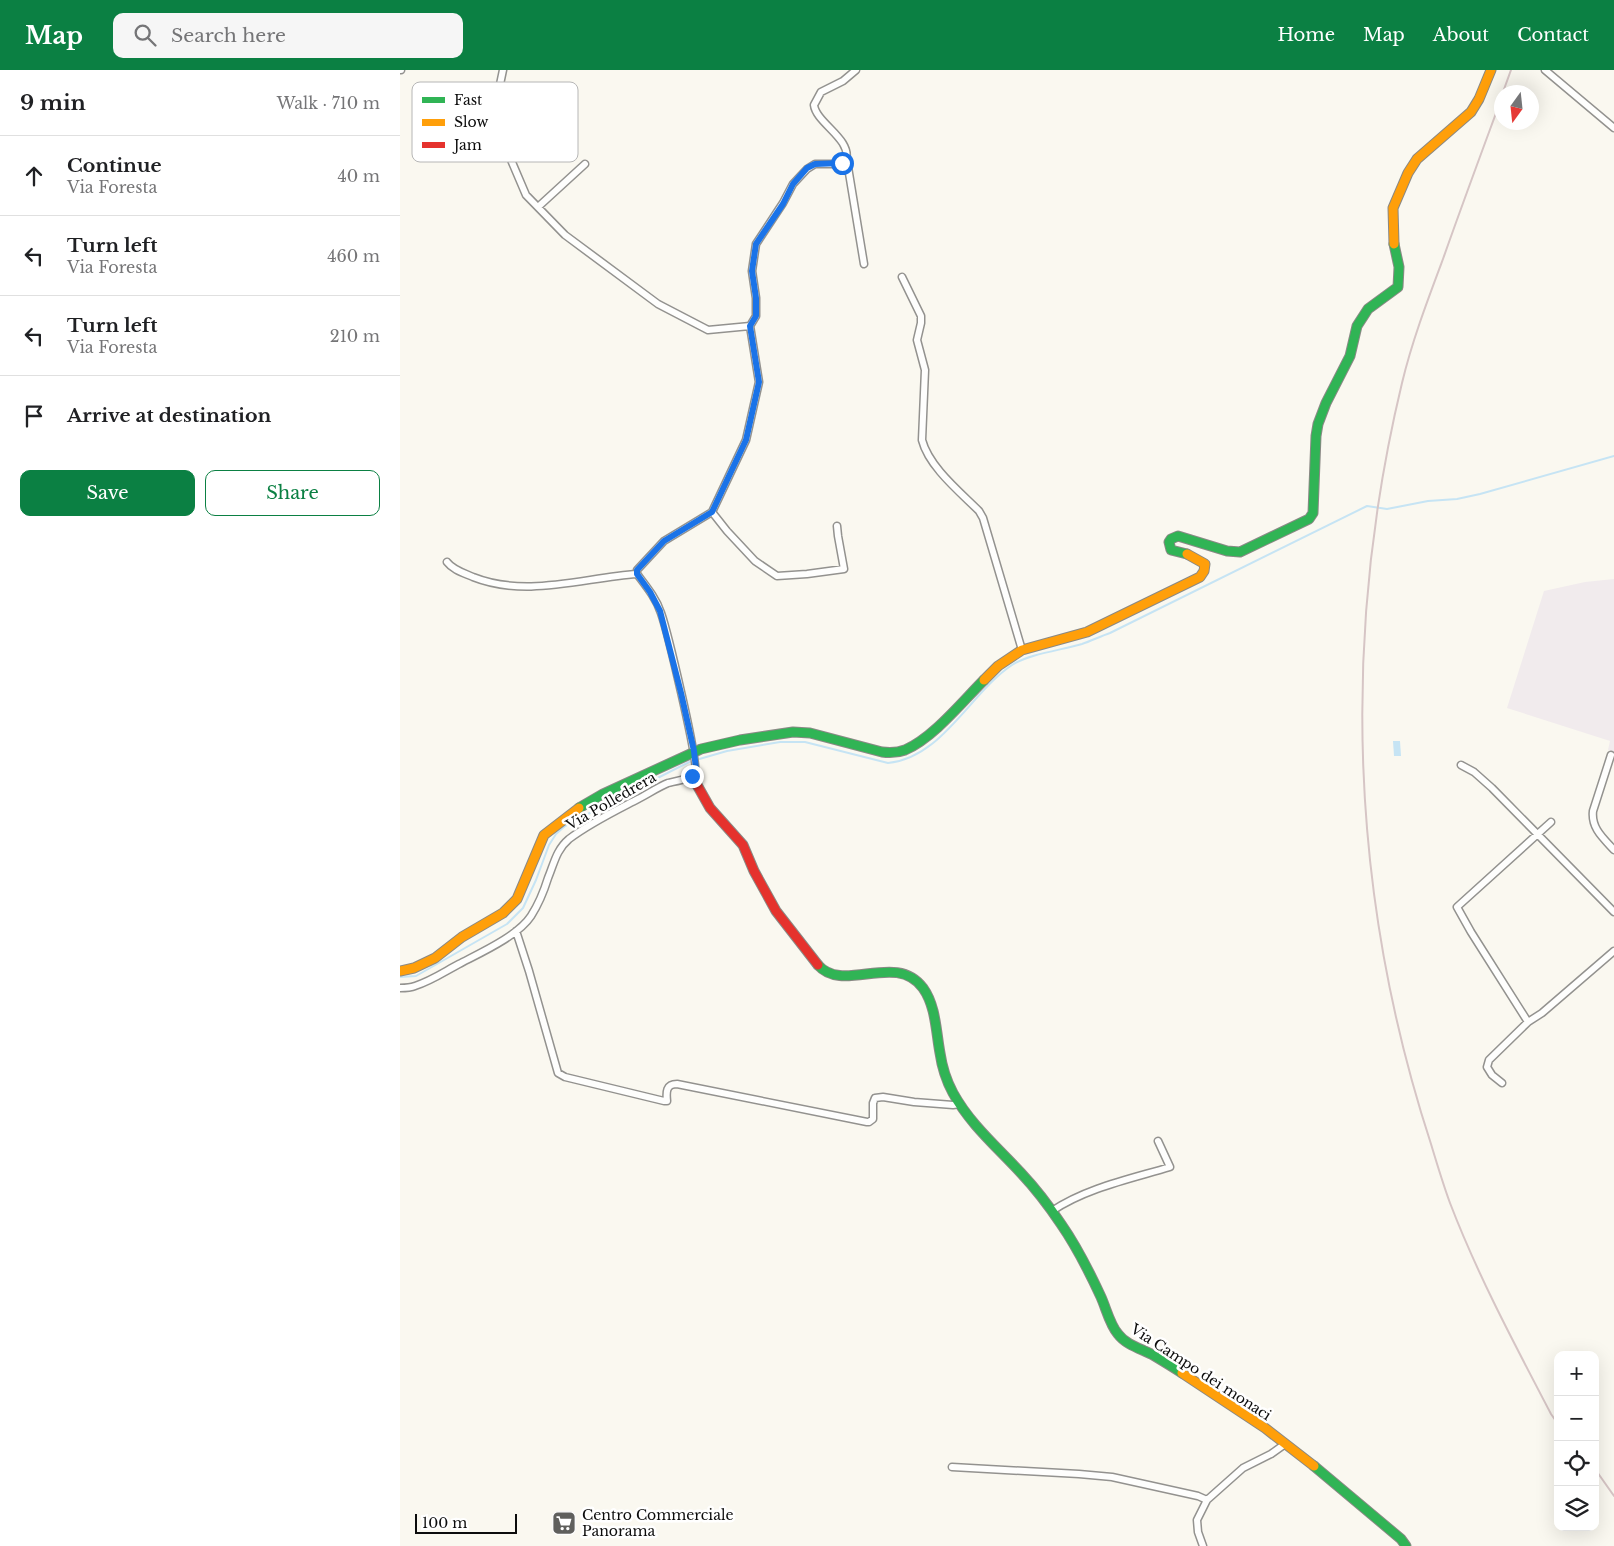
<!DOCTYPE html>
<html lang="en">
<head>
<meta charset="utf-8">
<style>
  body { margin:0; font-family:"Libre Baskerville",serif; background:#f6f6f6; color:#202124 }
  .controls { position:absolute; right:15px; bottom:15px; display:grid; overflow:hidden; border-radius:10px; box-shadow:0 5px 20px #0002 }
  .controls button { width:45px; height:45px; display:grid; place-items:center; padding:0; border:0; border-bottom:1px solid #e0e0e0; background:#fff; color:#202124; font:25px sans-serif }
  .compass { position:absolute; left:1094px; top:15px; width:45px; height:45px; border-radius:50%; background:#fff; box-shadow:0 5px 20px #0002; rotate:195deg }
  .scale { position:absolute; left:15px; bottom:12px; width:102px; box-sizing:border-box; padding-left:5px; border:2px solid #0c0c0c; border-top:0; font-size:14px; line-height:18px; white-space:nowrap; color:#0c0c0c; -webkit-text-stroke:4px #fff; paint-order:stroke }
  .stop { position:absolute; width:15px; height:15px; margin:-11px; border:4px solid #1a73e8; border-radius:50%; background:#fff }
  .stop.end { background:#1a73e8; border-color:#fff; box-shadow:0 1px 5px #0008 }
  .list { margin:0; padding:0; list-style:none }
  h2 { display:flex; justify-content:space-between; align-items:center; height:65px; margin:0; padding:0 20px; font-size:21px }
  h2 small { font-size:16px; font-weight:400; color:#757577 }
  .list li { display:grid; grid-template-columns:32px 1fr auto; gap:15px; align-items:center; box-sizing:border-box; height:80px; padding:0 20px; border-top:1px solid #e0e0e0 }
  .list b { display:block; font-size:19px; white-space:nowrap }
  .list p { margin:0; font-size:16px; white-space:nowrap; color:#757577 }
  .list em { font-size:16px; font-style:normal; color:#757577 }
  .actions { display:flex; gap:10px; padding:15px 20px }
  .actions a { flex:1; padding:11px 0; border:1px solid #0b8043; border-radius:10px; text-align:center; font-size:18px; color:#0b8043 }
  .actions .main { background:#0b8043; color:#fff }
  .icon { flex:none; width:28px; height:28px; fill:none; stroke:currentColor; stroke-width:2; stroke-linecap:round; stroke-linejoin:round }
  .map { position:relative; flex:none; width:1214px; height:1476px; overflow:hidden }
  header { display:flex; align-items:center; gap:30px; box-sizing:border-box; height:70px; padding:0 25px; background:#0b8043; color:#fff }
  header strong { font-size:24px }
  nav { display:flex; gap:28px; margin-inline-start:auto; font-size:18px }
  .search { width:350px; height:45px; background:#f6f6f6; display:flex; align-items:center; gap:12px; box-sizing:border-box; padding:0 18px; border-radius:10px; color:#757577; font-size:19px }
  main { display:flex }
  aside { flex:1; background:#fff }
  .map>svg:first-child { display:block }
</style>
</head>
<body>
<header>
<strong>Map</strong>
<div class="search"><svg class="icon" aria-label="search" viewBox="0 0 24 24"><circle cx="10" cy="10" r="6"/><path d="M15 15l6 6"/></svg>Search here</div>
<nav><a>Home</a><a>Map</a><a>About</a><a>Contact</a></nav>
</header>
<main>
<aside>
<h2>9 min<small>Walk · 710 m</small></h2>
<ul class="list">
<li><svg class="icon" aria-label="ahead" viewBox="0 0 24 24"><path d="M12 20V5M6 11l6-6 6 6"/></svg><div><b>Continue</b><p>Via Foresta</p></div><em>40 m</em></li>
<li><svg class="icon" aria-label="left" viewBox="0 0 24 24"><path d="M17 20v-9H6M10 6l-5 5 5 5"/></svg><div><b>Turn left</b><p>Via Foresta</p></div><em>460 m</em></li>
<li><svg class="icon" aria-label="left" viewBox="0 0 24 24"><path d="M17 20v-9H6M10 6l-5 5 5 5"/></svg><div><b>Turn left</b><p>Via Foresta</p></div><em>210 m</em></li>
<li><svg class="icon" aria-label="arrive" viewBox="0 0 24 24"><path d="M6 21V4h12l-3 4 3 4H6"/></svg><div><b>Arrive at destination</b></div></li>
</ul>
<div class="actions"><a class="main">Save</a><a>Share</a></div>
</aside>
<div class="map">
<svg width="1214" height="1476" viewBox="0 0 1214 1476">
  <rect width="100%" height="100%" fill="#faf8f0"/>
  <path fill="#f1ebed" d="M1214,509V682L1208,680L1210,671L1107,638L1144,521L1185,512Z"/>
  <path fill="#c6e4f4" d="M993,671H1000L1001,686H994Z"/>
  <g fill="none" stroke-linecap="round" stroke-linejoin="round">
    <path stroke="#c6e4f4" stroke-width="2" d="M0,907L16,906L107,854L123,838L136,810L149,775L156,764L165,756L226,724L289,692L327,681L380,672H405L488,693C542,688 570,623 612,595C629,584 662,580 682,574C691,571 701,566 710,563L967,436L987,439L1028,431L1057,429L1080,424L1214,386"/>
    <g stroke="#93928f" stroke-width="9">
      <path id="street" d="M0,0H1
        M103,0L94,43V50L126,125L165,165L258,234L308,260L350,256
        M1145,0L1214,58
        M444,92L448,97L464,194
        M138,137L185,94
        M502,207L521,246V253L517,270L525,300L522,370C529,397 560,422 579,441L583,448L622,580
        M312,442L327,461L355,491L377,506L407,504L444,499L438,466L437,456
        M47,492C53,500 64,503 73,507C126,528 182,508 237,504
        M1211,685L1193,741C1191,758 1203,768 1214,780
        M1061,695L1074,702L1092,718L1214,842
        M116,861L129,901L158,1003L165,1007L264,1031H267C266,1022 266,1014 277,1014L467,1052H469L473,1049V1033L475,1028L483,1027L514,1032L553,1035L560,1034
        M0,918C5,918 10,918 15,916C31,911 44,902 59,894C80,883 118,866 131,846C138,835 144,821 148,808C154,794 156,780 169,769C190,753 215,741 238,729C248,724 258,717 268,713C276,711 292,709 295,702C299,692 267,560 261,543C256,528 246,516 237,504V500L264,471L312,442L346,370L359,312L350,256L356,246V228L352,201L356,174L383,133L393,114L407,99L415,94H440L446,90C452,69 416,53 414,35L421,22L443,11L456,0
        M1128,952L1071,862L1057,837L1151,752
        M1102,1013L1092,1005L1087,997L1089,990L1128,952L1142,943L1214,881
        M652,1141C686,1118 730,1109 770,1097L758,1071
        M552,1397L679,1404L712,1407L798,1426L807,1430
        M803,1476L798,1462L797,1450L807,1430L843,1398L871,1384L885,1374"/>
    </g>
    <g stroke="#8a8985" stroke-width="11">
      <path id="fast" d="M787,484L771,480L769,472L771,469L778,466L827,481L840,482L909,449L913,443L916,366L918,354L926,333L950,286L957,256L968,239L998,217L999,197L994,174
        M179,738L203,724L301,679L340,670L393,662L410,663L482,682C490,683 497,683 505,680C533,668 562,632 584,610
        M418,895C443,924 496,881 523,918C536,936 536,962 540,983C542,997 546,1010 553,1023C570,1054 597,1077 621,1103C636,1119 649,1136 661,1154C677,1177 689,1201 701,1227C706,1238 710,1255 718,1264C726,1275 742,1279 753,1285C763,1291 773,1297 782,1303
        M914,1396L1001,1469L1006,1476"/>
    </g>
    <g stroke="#8a8985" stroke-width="11">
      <path id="slow" d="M994,174L993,138L1008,103L1017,89L1071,42L1079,29L1091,0
        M584,610L598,596L622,580L687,562L800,507L804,501L805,494L787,484
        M0,901L14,898L35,888L62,867L103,843L117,829L144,765L179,738
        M782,1303L865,1358L914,1396"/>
    </g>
    <g stroke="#8a8985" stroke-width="11">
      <path id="jam" d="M292,706L310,738L343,775L354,801L376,841L418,895"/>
    </g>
    <use href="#street" stroke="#fefefd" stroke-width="6"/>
    <use href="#fast" stroke="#30b455" stroke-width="9"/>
    <use href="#slow" stroke="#ff9f0a" stroke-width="9"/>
    <use href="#jam" stroke="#e5322d" stroke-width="9"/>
    <path stroke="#d6c5c5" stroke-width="2" d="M1103,22L1111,0
      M1102,27C1082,81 1062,135 1043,189C1028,229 1012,271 1002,313C941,567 950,826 1031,1074C1037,1094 1043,1114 1050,1133C1078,1206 1115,1275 1151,1344L1158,1354
      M1195,1399L1214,1426"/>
  </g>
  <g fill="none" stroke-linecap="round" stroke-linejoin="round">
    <path stroke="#1a73e8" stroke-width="6" d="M292,706L296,699L294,681L281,623L260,541L250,522L237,504V500L264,471L312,442L346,370L359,312L350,256L356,246V228L352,201L356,174L383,134L393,114L407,98L415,94L442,93"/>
  </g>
  <defs>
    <g id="supermarket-square" transform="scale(1.25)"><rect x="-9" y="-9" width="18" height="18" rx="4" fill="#5f5f5c" stroke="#fff"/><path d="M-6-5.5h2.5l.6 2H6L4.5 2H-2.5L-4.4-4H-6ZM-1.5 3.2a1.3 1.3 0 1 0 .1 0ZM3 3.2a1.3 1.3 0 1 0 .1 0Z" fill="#fff"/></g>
  </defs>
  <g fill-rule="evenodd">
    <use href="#supermarket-square" x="164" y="1453"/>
  </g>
  <g text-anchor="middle" stroke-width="5" stroke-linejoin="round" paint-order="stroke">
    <g font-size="14" fill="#0c0c0c" stroke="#fff">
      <text transform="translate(211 731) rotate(-30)" y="5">Via Polledrera</text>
      <text transform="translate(801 1302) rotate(33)" y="5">Via Campo dei monaci</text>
    </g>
    <g font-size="14" fill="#0c0c0c" stroke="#fff" text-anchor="start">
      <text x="182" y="1450">Centro Commerciale<tspan x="182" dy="16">Panorama</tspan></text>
    </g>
  </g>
  <rect x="12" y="12" width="166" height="80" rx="8" fill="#fff" stroke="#b6b6b6" stroke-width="1"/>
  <rect x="22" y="27" width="23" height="6" fill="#30b455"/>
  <rect x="22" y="49" width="23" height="7" fill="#ff9f0a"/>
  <rect x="22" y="72" width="23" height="6" fill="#e5322d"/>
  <g font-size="14" fill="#0c0c0c">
    <text x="54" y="35">Fast</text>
    <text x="54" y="57">Slow</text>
    <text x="54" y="80">Jam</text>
  </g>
</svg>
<div class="controls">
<button>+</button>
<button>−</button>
<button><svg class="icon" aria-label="locate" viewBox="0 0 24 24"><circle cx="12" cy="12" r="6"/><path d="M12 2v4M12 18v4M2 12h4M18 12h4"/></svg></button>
<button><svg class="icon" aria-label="layers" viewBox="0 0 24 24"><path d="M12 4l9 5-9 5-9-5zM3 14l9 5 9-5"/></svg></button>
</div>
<svg class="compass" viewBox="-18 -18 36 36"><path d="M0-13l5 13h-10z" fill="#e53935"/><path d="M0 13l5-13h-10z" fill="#757577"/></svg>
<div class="scale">100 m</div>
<div class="stop" style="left:442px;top:93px"></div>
<div class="stop end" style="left:292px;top:706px"></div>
</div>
</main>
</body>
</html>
